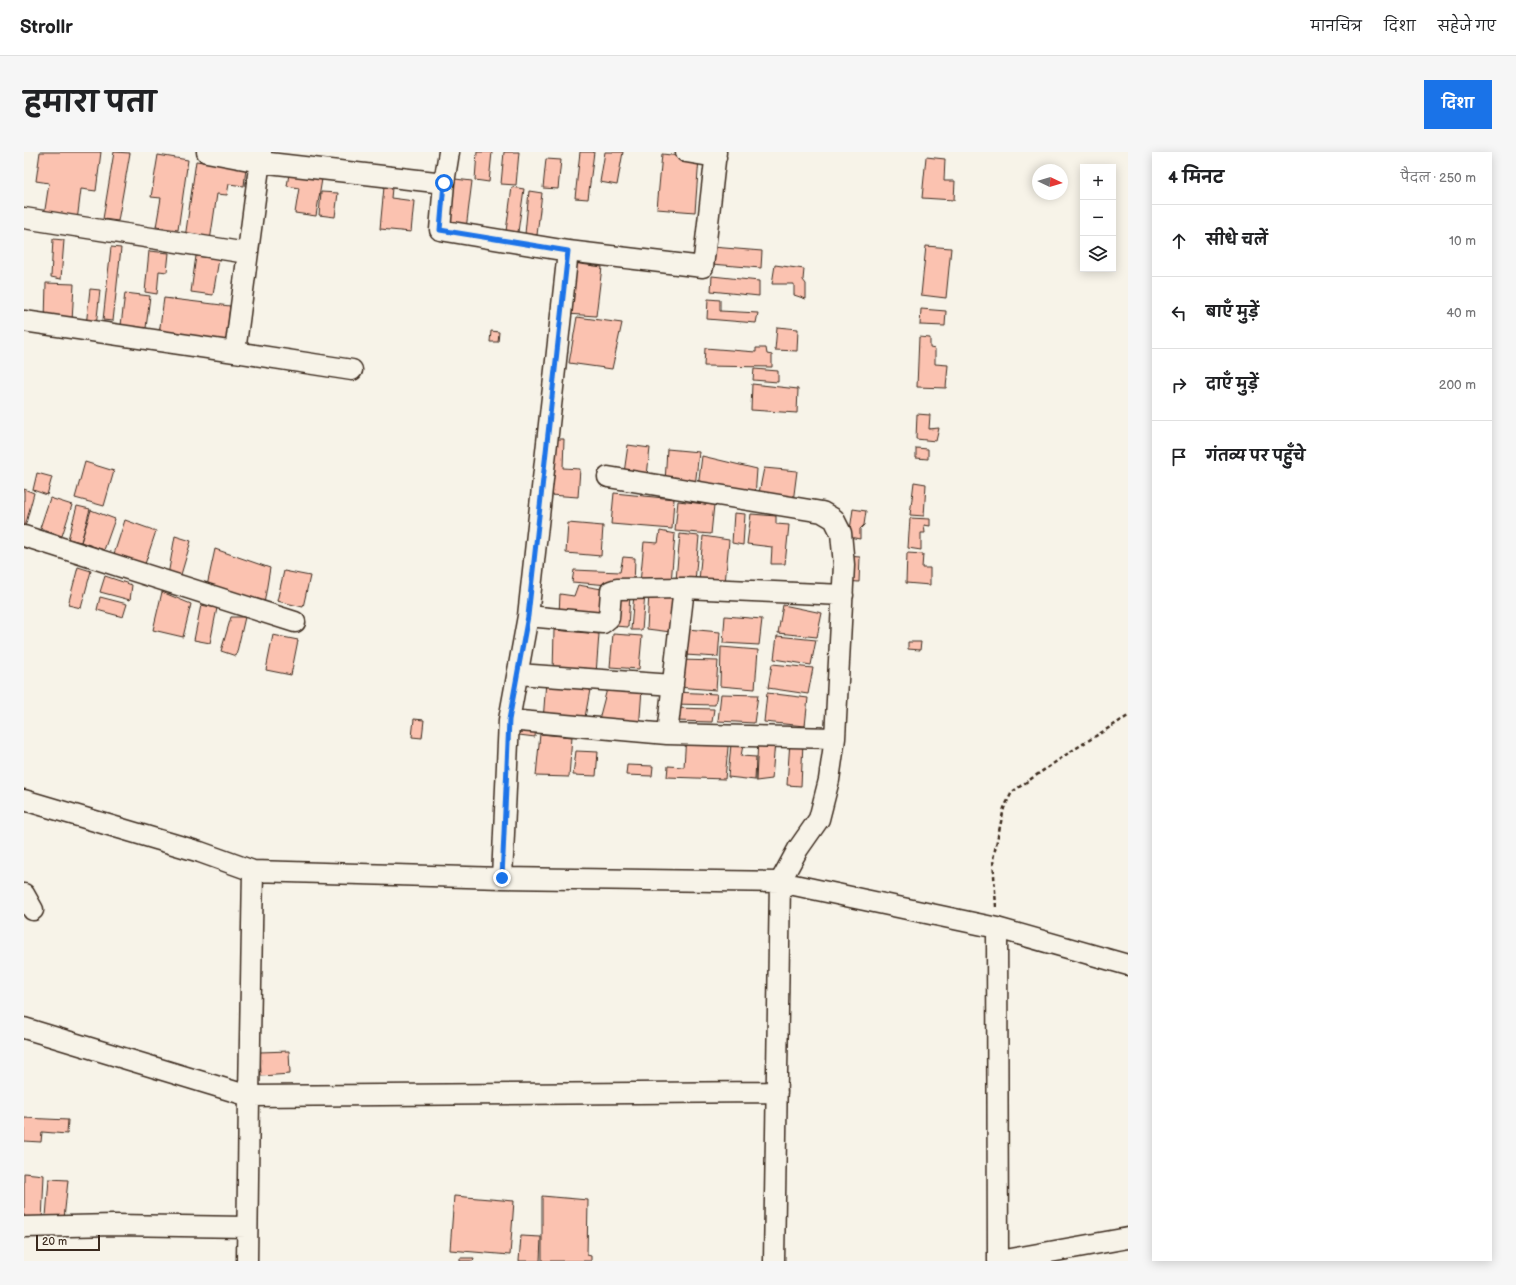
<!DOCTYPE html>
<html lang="hi">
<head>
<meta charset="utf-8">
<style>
  body { margin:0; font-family:"Balsamiq Sans","Playpen Sans Deva",sans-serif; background:#f6f6f6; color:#202124 }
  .controls { position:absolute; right:12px; top:12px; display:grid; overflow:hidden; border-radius:0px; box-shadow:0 2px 10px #0003 }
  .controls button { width:36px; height:36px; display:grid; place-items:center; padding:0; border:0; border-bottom:1px solid #e0e0e0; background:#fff; color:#202124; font:20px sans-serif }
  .compass { position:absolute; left:1008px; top:12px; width:36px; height:36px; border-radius:50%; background:#fff; box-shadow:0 2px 10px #0003; rotate:94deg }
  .scale { position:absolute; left:12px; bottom:10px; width:64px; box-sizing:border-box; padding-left:4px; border:2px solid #3b2a1e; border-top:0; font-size:11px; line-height:14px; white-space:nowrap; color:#3b2a1e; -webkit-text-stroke:3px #f7f3e8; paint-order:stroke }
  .stop { position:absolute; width:12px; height:12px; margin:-9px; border:3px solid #1a73e8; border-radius:50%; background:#fff }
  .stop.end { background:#1a73e8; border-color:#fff; box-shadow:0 1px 4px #0008 }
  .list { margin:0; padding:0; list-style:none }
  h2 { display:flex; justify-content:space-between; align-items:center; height:52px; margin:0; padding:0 16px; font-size:17px }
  h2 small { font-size:13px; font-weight:400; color:#757577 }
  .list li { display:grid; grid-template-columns:26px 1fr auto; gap:12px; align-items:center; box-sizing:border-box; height:72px; padding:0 16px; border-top:1px solid #e0e0e0 }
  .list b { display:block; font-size:15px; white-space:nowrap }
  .list em { font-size:13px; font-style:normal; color:#757577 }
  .icon { flex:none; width:22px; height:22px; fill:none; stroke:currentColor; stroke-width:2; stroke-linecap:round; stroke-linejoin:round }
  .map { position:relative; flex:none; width:1104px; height:1109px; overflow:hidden; border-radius:0px }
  header { display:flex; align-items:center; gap:24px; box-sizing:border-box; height:56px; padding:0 20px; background:#fff; border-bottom:1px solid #e0e0e0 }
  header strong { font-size:19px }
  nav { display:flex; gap:22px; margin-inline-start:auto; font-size:14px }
  .intro { display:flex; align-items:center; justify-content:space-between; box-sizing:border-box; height:96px; padding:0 24px }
  h1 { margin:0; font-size:28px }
  .button { padding:10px 18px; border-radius:0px; background:#1a73e8; color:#fff; font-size:14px; font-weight:700 }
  main { display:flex; gap:24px; padding:0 24px }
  aside { flex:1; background:#fff; border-radius:0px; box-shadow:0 2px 10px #0003 }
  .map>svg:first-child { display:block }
</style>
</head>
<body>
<header>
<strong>Strollr</strong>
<nav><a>मानचित्र</a><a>दिशा</a><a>सहेजे गए</a></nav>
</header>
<div class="intro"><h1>हमारा पता</h1><a class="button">दिशा</a></div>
<main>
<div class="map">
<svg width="1104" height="1109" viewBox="0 0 1104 1109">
  <rect width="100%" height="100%" fill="#f7f3e8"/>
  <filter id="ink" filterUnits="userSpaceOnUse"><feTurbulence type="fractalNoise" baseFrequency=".025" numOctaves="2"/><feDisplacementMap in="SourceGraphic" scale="8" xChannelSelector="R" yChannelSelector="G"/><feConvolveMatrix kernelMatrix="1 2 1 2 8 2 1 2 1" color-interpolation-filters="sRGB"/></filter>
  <g filter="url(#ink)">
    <path fill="#fbc2b0" stroke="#3b2a1e" d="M16,0H77L72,39L57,37L53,69L20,64L25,31L12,29Z
      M90,0L106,1L94,69L79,67Z
      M453,0H468L465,30L451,28Z
      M480,0H495L492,33L477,32Z
      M556,0H570L564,47L551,46Z
      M581,0H599L593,33L576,30Z
      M638,2L675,6L671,60L633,57Z
      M134,3L164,8L154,78L132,75L137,46L127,45Z
      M902,5L921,7L920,29H931L930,48L898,46Z
      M522,7L537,8L534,37L519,36Z
      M172,9L222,16L220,34L205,32L203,43L193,42L186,89L161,86Z
      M265,22L298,27L292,64L271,61L275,36L263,34Z
      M431,27L448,29L442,77L426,75Z
      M360,35L368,36L367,46L390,49L387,80L356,77Z
      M488,35L500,37L494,80L482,79Z
      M505,39L518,41L513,83L501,82Z
      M297,40L314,41L311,65L295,63Z
      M29,87L40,88L37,127L27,125Z
      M902,94L927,96L922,146L897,143Z
      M87,95L97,96L89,169L79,168Z
      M688,95L738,99L737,116L687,112Z
      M125,99L145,101L143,120L135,119L133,142L121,140Z
      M172,104L195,107L189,143L167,140Z
      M549,111L578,115L572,164L543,162Z
      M751,113L780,117L779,128L782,132V147L770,143V132H748Z
      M688,124L735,129V144L687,139Z
      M22,131L50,132L48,170L21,169Z
      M66,137L76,138L72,175L62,174Z
      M101,141L126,144L122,176L97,173Z
      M140,146L206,154L202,190L135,182Z
      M684,147L696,148V159L734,161L732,171L683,167Z
      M897,157L922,159L921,174L896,173Z
      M553,165L598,171L588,217L545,211Z
      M753,175L774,177L773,199L751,198Z
      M467,179L475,180L474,190H466Z
      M895,185L906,186V196L911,197V212L924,213L922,236L893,235Z
      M681,196L732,200V196H742L743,202L748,203V215L680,214Z
      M730,217L754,219V230L729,228Z
      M728,232L774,237L773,261L727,258Z
      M893,262L906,263L905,277L915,276L912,289L892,287Z
      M529,287H540L539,316L556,317L554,345L526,343Z
      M604,293L626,296L623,324L600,321Z
      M892,296L904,297V307L892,306Z
      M643,297L675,300L671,334L641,330Z
      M678,304L733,317L731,345L674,335Z
      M61,310L90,319L80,354L51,346Z
      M740,316L773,319L769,350L734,346Z
      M13,321L28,325L23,343L9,338Z
      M890,330L902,332L900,364L886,363Z
      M0,337L10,341L1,375H0Z
      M590,341L650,347L648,377L587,372Z
      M26,346L48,353L38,384L16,376Z
      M654,349L690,353L687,382L651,379Z
      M53,354L66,357L57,390L44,387Z
      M829,357L842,359L840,373L836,377V387L825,385Z
      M67,358L91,367L80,398L57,390Z
      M710,361L721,362L719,393L708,391Z
      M727,362L752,364V372L765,373L761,412H747L748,395L723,392Z
      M886,366L906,367V374L900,373L901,381H897V398L884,396Z
      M101,368L132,379L120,415L89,405Z
      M544,371L579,374L577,404L542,401Z
      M636,379L651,382L647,431H616L620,390L634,391Z
      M656,382L675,384L671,430L652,428Z
      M151,384L167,389L156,426L144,423Z
      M679,384L705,388L701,432L675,429Z
      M191,397L246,416L240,452L183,434Z
      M883,401L899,402L898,416H906V433L882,431Z
      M822,404L836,405L835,430L821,429Z
      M599,405L611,406L610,435L548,430L550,418L596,420Z
      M54,415L67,419L57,456L44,453Z
      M260,419L286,424L279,455L253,449Z
      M81,424L108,433L106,448L76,440Z
      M554,433L578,437L575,465L535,462L536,442L550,444Z
      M138,440L167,452L159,485L129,478Z
      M592,441L606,442L604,475L590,474Z
      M621,441L618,478H607L610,442Z
      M625,441L650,443L647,480L623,477Z
      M76,445L103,452L99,465L73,458Z
      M177,453L193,456L186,491L170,488Z
      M759,453L798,461L793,485L754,481Z
      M701,464L738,467L735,493L699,491Z
      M207,465H221L212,504L197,499Z
      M663,477L696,480L694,505L661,503Z
      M530,478L575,482L572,522L529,521Z
      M589,482L618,484L615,517L586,515Z
      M249,483L274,488L267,523L242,518Z
      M753,484L792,488L787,513L750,507Z
      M884,490H897L896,498L884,497Z
      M697,495L734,498L731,537L696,534Z
      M655,508L694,509L692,538L653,535Z
      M748,512L789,516L784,542L744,536Z
      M522,529L567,532L560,571L519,569Z
      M600,533L618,537L615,578L574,571L583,537L598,540Z
      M651,540L693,542L691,553L650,552Z
      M743,541L784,546L781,574L740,570Z
      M697,542L734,543L730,571L694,569Z
      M650,556L690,557L688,570L650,569Z
      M390,567L400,568L398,586L388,585Z
      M488,570L512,572L511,585L487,582Z
      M516,582L548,585L545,625L512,624Z
      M662,583L705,585L701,627L643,625L644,614L660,615Z
      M734,587L751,589L748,627L732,629Z
      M766,589L779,590L777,634L763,633Z
      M707,592L719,593L717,604L732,605L731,628L704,625Z
      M552,599L574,600L572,624L549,623Z
      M603,613L629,614L628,624L602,623Z
      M265,899L266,922L237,924L236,900Z
      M0,966L44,968L43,982L18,980L17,990L0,989Z
      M0,1021L20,1023L18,1069L0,1067Z
      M25,1027L44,1028L40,1067L22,1065Z
      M430,1044L490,1049L486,1103L426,1098Z
      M518,1044L564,1048L563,1103L567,1104V1109H518Z
      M497,1084L517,1085L516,1109H495Z
      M436,1106H450L449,1109H436Z"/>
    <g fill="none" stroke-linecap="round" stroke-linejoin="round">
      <g stroke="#3b2a1e" stroke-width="23">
        <path id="minor" d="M183,0L236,10L420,31L416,78L544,99L679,115L692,0
          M662,0L692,5
          M420,31L425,0
          M0,66L223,101
          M0,169L211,200L237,0
          M211,200L328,218
          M0,384L271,470
          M504,464L579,471L585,466L587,439L593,437L660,436L819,443
          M494,522L649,533
          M485,568L643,582L811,586
          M643,582L660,436
          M0,648L176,700L229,719L478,726L756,730L774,697L795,667L805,628L811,586L820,413L817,381L810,367L798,360L584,325
          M229,719L225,944L753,940
          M478,726L485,568L504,464L544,99
          M0,742L9,758
          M973,776L974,1109
          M0,876L225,944L223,1109
          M0,1075L90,1073L222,1075
          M750,1109L756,730L973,776L1104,813
          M976,1109L1104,1086"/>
      </g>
      <path stroke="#3b2a1e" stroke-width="2.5" stroke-dasharray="4 3" stroke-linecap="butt" d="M972,755L969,707L980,656L988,640L1046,600L1104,564"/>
      <use href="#minor" stroke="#f7f3e8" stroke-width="20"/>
    </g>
  </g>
  <g fill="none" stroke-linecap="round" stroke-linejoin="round" filter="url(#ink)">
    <path stroke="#1a73e8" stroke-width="5" d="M420,31L416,78L544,99L504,464L485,568L478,726"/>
  </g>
</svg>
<div class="controls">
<button>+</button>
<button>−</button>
<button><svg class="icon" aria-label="layers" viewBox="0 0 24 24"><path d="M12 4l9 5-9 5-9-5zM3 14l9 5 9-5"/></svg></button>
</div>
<svg class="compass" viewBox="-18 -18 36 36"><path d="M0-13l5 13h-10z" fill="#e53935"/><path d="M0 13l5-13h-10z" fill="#757577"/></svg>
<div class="scale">20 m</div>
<div class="stop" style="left:420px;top:31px"></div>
<div class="stop end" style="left:478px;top:726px"></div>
</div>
<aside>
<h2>4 मिनट<small>पैदल · 250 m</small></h2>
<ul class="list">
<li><svg class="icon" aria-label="ahead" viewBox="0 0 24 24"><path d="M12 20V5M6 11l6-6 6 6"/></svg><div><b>सीधे चलें</b></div><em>10 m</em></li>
<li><svg class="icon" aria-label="left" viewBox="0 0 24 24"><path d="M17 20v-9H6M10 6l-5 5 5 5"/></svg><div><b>बाएँ मुड़ें</b></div><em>40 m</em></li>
<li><svg class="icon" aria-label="right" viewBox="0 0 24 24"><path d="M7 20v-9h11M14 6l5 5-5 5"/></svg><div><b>दाएँ मुड़ें</b></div><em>200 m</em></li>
<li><svg class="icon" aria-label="arrive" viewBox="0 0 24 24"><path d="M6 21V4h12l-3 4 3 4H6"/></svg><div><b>गंतव्य पर पहुँचे</b></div></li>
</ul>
</aside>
</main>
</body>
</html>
